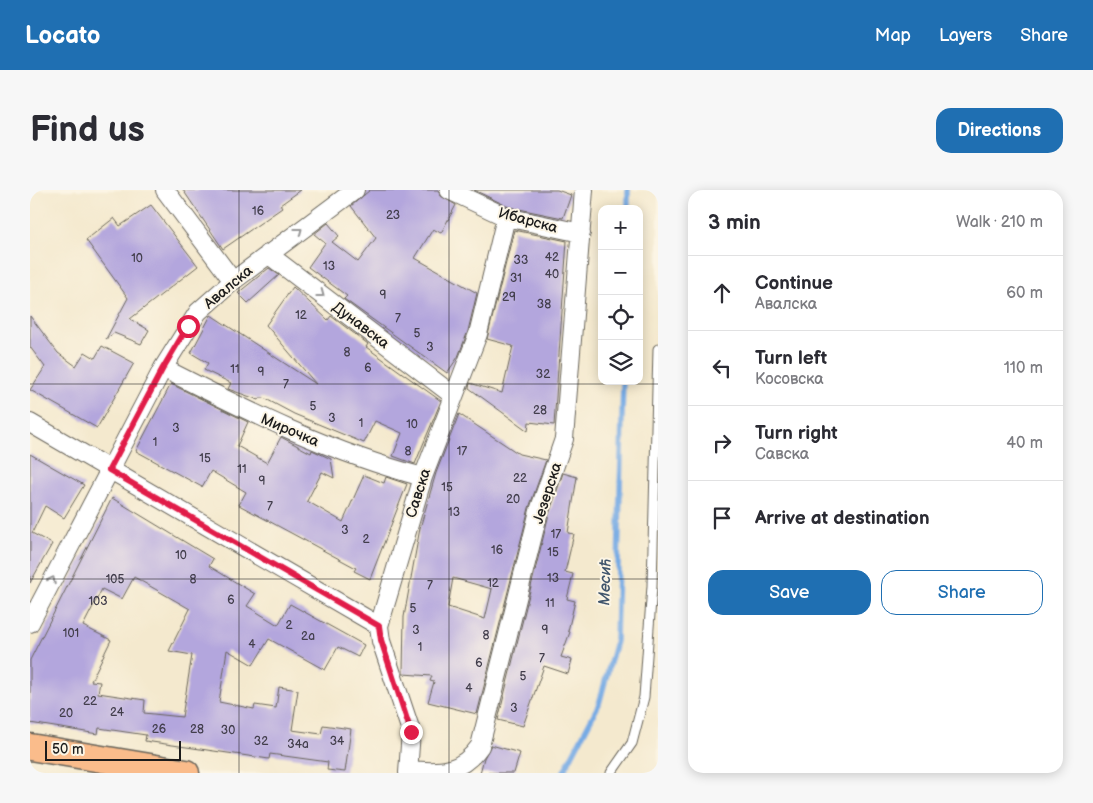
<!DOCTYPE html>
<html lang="en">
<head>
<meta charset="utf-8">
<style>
  body { margin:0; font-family:"Balsamiq Sans",sans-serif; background:#f7f7f7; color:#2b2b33 }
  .controls { position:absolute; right:15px; top:15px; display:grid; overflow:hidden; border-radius:10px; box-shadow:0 2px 12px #0003 }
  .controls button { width:45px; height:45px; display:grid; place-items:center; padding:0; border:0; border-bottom:1px solid #e1e1e2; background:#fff; color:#2b2b33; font:25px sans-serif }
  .scale { position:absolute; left:15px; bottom:12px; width:136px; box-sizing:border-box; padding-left:5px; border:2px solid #1c1c1c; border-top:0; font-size:14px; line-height:18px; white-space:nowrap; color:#1c1c1c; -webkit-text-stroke:4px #fcf5e5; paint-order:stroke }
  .stop { position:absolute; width:15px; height:15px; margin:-11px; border:4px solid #e11d48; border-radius:50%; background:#fff }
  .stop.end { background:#e11d48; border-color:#fff; box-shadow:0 1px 5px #0008 }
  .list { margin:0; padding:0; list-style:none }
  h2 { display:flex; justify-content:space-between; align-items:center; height:65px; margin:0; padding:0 20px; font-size:21px }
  h2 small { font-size:16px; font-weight:400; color:#7c7c81 }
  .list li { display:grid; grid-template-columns:32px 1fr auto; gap:15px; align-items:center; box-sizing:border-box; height:75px; padding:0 20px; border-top:1px solid #e1e1e2 }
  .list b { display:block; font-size:19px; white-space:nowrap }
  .list p { margin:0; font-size:16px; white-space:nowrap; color:#7c7c81 }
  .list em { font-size:16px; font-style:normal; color:#7c7c81 }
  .actions { display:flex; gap:10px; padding:15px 20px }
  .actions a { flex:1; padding:11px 0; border:1px solid #1f6fb2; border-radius:15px; text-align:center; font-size:18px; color:#1f6fb2 }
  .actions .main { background:#1f6fb2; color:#fff }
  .icon { flex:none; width:28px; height:28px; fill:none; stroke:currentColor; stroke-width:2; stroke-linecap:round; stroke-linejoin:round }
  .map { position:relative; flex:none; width:628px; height:583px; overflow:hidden; border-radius:15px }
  header { display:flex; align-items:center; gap:30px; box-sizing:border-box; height:70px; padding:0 25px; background:#1f6fb2; color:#fff }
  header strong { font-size:24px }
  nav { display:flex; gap:28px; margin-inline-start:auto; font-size:18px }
  .intro { display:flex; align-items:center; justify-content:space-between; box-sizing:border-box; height:120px; padding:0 30px }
  h1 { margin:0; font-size:35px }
  .button { padding:12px 22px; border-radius:15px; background:#1f6fb2; color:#fff; font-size:18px; font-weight:700 }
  main { display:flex; gap:30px; padding:0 30px }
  aside { flex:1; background:#fff; border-radius:15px; box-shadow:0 2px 12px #0003 }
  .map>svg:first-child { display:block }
</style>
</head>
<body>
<header>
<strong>Locato</strong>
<nav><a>Map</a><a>Layers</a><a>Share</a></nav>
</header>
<div class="intro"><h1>Find us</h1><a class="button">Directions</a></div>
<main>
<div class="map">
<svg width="628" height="583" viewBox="0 0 628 583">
  <rect width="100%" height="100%" fill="#fcf5e5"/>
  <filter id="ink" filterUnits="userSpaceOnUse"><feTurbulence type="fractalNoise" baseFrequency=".02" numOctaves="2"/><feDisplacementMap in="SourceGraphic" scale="10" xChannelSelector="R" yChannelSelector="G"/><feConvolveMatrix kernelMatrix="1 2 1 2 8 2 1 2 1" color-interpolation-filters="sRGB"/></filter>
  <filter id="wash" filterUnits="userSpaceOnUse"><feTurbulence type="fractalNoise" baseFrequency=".0096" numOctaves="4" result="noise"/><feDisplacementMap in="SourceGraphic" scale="20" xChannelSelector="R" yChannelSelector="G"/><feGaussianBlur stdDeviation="1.12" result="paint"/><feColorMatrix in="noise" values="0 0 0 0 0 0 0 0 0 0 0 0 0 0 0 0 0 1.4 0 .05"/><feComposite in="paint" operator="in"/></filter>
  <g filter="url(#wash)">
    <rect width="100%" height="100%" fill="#f4e9ce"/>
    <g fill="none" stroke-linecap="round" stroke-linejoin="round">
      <path stroke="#77abe4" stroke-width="5.5" d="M598,19V0
        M533,583L569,514L586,451L593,191"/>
    </g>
    <g id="blocks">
      <path fill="#b3a6dd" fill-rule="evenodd" d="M153,0H271L250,15L252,18L193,59Z
        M340,0H408L411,6L426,15L411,43L403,39L385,68L447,103L438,141L428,167L417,183L314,109L317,106L278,77L295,53L284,44L298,33L309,46L302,52L328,72L346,48L321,16Z
        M444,0H527L541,5L533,28L479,17Z
        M121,15L168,76L100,129L119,140L111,154L84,143L76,149L98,108L56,50L84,28L90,36Z
        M484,40L537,51L524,235L499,232L498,241L439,198L440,193L472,203L483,156L457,149Z
        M239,78L249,85L218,113L208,103Z
        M263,97L298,130L301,126L338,154L336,157L411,211L385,274L363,266L372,243L345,231L334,253L264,224L234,208H230L229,210L198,199L201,193L174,180L178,173L161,163L181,125L286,194L236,135Z
        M0,126L28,163L46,176L55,162L65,168L72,156L104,173L67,238L0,200L15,177L0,157Z
        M141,194L218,232L207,256L237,273L251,247L281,263L282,260L301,269L304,288L292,282L277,311L313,332L334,285L354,293L356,287L377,294L340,389L324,381L326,378L209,315L216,302L181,281L172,297L106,261Z
        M429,224L489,264L516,270L499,318L447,524L398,512L404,492L400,491L402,486L373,484V482L374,427L390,338L406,283ZM423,388L462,399L455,429L418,417Z
        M0,264L54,295L34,328L15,316L2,343L22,354L0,393Z
        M533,283L547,287L538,343L544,344L535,382L543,384L537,409L545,411L538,441L540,442L531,467L542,470L538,484L514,476L493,536L468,530L519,324Z
        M82,308L183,369L179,376L225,404L217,416L248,435L260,414L334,455L328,467L308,457L295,480L239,449L223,475L197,460L189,512L224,519L225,515L246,518L249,497L268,500L262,540L291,544L293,535L321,539L315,582L297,580L298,572L240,564L239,569L115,551L116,545L69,538L68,544L0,533V470ZM104,387L160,419L139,461L162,465L152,527L114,523L115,510L68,503L70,492L61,491L81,450L53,436L72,399L92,409Z
        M461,555L490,563L484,583H450L454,568Z"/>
    </g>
  </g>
  <g filter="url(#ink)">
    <use href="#blocks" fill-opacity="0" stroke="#68645a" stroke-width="1"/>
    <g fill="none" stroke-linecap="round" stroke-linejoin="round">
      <g stroke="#68645a" stroke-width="11">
        <path id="service" d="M581,583L602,553L614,507L622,396L628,159"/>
      </g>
      <g stroke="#68645a" stroke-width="20">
        <path id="minor" d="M135,0L203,91
          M419,0L476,27L551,43
          M238,64L424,206
          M133,178C217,221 301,263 393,287
          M0,233L349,436
          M0,433L133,178L168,122L203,91L325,0
          M379,580C411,583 431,583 450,556L509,321L534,249L554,0
          M378,583L381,541L351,451L349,436L393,287L448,144L476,27"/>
      </g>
      <g stroke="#68645a" stroke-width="29">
        <path id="primary" d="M0,557L156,583"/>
      </g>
      <use href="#service" stroke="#fff" stroke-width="9"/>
      <use href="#minor" stroke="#fff" stroke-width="18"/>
      <use href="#primary" stroke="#fabc8b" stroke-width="26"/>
    </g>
    <defs><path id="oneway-chevron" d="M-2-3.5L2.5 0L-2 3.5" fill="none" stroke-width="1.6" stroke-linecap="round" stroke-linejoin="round" transform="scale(1.25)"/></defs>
    <g stroke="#999">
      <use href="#oneway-chevron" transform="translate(269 41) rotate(-37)"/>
      <use href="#oneway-chevron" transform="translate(291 104) rotate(37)"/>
      <use href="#oneway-chevron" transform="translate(22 390) rotate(-63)"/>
    </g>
  </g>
  <g fill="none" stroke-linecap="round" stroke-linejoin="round" filter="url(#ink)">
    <path stroke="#e11d48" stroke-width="6" d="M158,136L133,178L79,280L349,436L351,450L381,542"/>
  </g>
  <path fill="none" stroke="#1c1c1c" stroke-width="1" stroke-opacity="0.55" d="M209,0V583M419,0V583M0,194H628M0,389H628"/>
  <g text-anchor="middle" stroke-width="4" stroke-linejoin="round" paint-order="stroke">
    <g font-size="12" fill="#423e4c">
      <text x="228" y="25">16</text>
      <text x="363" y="29">23</text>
      <text x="522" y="71">42</text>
      <text x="107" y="72">10</text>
      <text x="491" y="74">33</text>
      <text x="299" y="80">13</text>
      <text x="522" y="88">40</text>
      <text x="486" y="92">31</text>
      <text x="353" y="109">9</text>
      <text x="479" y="111">29</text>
      <text x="514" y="118">38</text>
      <text x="271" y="129">12</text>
      <text x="368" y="132">7</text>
      <text x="387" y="147">5</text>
      <text x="400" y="161">3</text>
      <text x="317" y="166">8</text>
      <text x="338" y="182">6</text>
      <text x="205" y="183">11</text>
      <text x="231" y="186">9</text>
      <text x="513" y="188">32</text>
      <text x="256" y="198">7</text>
      <text x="283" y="220">5</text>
      <text x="510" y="224">28</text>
      <text x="302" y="232">3</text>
      <text x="331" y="237">1</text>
      <text x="382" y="238">10</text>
      <text x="146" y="242">3</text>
      <text x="125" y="256">1</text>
      <text x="378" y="265">8</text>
      <text x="432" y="265">17</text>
      <text x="175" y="272">15</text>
      <text x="212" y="283">11</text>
      <text x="490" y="292">22</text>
      <text x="232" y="295">9</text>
      <text x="417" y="301">15</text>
      <text x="483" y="313">20</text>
      <text x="240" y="320">7</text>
      <text x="424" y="326">13</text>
      <text x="315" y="344">3</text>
      <text x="526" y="348">17</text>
      <text x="336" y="353">2</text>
      <text x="467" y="364">16</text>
      <text x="523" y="366">15</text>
      <text x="151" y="369">10</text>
      <text x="523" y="392">13</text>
      <text x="85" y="393">105</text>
      <text x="163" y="393">8</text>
      <text x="463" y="397">12</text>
      <text x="400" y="399">7</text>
      <text x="201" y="414">6</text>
      <text x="68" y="415">103</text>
      <text x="520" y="417">11</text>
      <text x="383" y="422">5</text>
      <text x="259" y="439">2</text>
      <text x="386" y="444">3</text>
      <text x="515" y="444">9</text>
      <text x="41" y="447">101</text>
      <text x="456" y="449">8</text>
      <text x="278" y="450">2a</text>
      <text x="222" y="458">4</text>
      <text x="390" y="461">1</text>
      <text x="512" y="472">7</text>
      <text x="449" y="477">6</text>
      <text x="493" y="490">5</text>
      <text x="439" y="502">4</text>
      <text x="60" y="515">22</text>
      <text x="484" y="522">3</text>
      <text x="87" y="526">24</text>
      <text x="36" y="527">20</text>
      <text x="129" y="543">26</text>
      <text x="167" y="543">28</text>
      <text x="198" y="544">30</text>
      <text x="231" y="555">32</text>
      <text x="307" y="555">34</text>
      <text x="268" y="558">34a</text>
    </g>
    <g font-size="15" fill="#1c1c1c" stroke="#fcf5e5">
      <text transform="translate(498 30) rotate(15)" y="5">Ибарска</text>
      <text transform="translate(198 97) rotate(-40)" y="5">Авалска</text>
      <text transform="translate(331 135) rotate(37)" y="5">Дунавска</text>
      <text transform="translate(260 240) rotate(23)" y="5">Мирочка</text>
      <text transform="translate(388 303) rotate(-72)" y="5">Савска</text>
      <text transform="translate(517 303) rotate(-72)" y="5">Језерска</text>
    </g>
    <g font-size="16" font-style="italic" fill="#40556c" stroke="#fcf5e5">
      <text transform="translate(574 392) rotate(-88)" y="6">Месић</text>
    </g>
  </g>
</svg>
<div class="controls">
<button>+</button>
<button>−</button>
<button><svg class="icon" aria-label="locate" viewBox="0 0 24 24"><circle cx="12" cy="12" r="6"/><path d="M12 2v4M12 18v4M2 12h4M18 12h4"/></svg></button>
<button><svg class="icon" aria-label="layers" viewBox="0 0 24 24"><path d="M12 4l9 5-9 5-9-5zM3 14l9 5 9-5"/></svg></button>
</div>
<div class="scale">50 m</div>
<div class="stop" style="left:158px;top:136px"></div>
<div class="stop end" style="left:381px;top:542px"></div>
</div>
<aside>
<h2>3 min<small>Walk · 210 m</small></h2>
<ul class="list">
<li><svg class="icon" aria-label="ahead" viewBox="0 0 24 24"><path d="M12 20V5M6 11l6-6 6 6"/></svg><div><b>Continue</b><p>Авалска</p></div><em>60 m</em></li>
<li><svg class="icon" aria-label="left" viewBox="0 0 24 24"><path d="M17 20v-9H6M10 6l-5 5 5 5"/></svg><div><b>Turn left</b><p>Косовска</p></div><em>110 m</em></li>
<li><svg class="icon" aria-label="right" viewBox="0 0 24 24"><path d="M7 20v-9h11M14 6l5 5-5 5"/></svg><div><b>Turn right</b><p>Савска</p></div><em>40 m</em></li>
<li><svg class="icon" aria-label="arrive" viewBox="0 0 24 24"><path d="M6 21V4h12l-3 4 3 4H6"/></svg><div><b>Arrive at destination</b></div></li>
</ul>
<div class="actions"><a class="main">Save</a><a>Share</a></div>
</aside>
</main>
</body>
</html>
